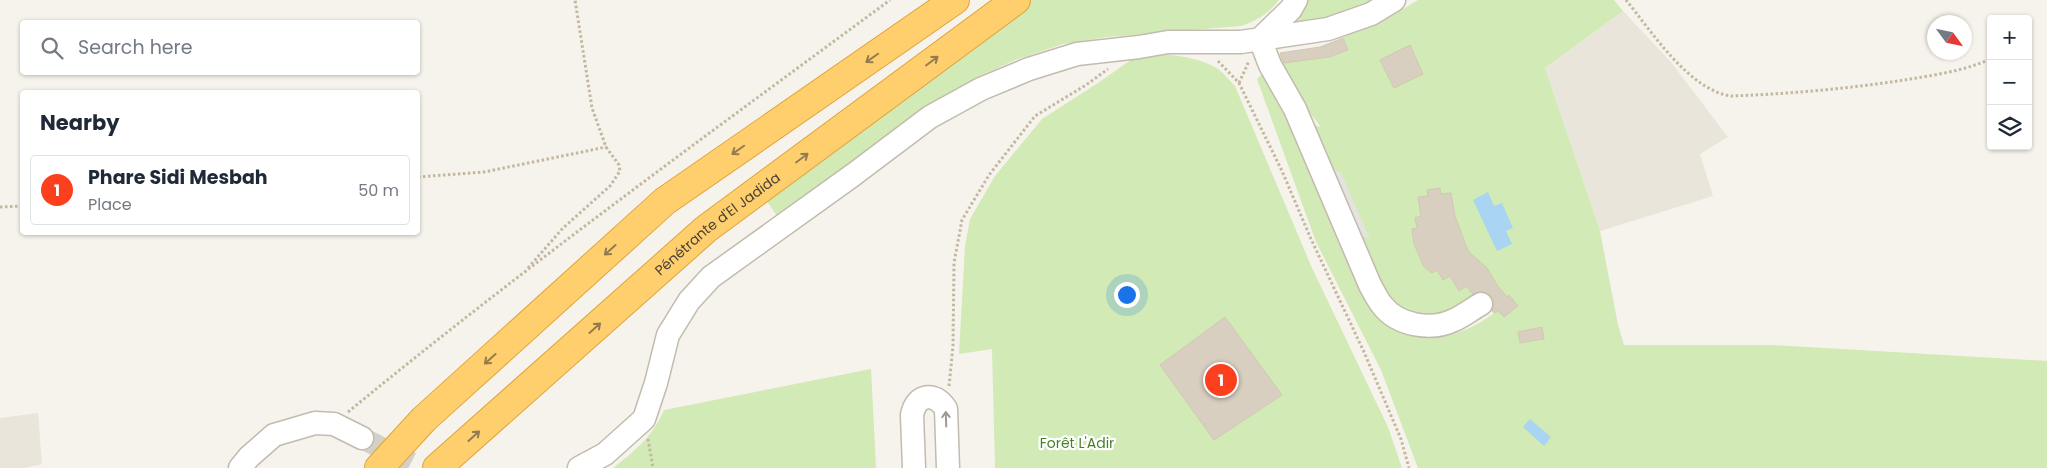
<!DOCTYPE html>
<html lang="en">
<head>
<meta charset="utf-8">
<style>
  body { margin:0; font-family:Poppins,sans-serif; background:#f6f6f7; color:#1f2937 }
  .controls { position:absolute; right:15px; top:15px; display:grid; overflow:hidden; border-radius:5px; box-shadow:0 1px 4px #0004 }
  .controls button { width:45px; height:45px; display:grid; place-items:center; padding:0; border:0; border-bottom:1px solid #e0e1e3; background:#fff; color:#1f2937; font:25px sans-serif }
  .compass { position:absolute; left:1927px; top:15px; width:45px; height:45px; border-radius:50%; background:#fff; box-shadow:0 1px 4px #0004; rotate:123deg }
  .you { position:absolute; left:1126px; top:294px; width:18px; height:18px; margin:-12px; border:4px solid #fff; border-radius:50%; background:#1a73e8; box-shadow:0 0 0 8px #1a73e833 }
  .badge { display:grid; place-items:center; width:32px; height:32px; border-radius:50%; background:#fc3f1d; color:#fff; font-size:16px; font-weight:700 }
  .pin { position:absolute; translate:-50% -50%; border:2px solid #fff; box-shadow:0 1px 5px #0006 }
  .list { margin:0; padding:0; list-style:none }
  h2 { display:flex; justify-content:space-between; align-items:center; height:65px; margin:0; padding:0 20px; font-size:21px }
  h2 small { font-size:16px; font-weight:400; color:#747a83 }
  .list li { display:grid; grid-template-columns:32px 1fr auto; gap:15px; align-items:center; box-sizing:border-box; height:70px; margin:0 10px 10px; padding:0 10px; border:1px solid #e0e1e3; border-radius:5px }
  .list b { display:block; font-size:19px; white-space:nowrap }
  .list p { margin:0; font-size:16px; white-space:nowrap; color:#747a83 }
  .list em { font-size:16px; font-style:normal; color:#747a83 }
  .icon { flex:none; width:28px; height:28px; fill:none; stroke:currentColor; stroke-width:2; stroke-linecap:round; stroke-linejoin:round }
  .map { position:relative; flex:none; width:2047px; height:468px; overflow:hidden }
  .search { position:absolute; background:#fff; box-shadow:0 1px 4px #0004; left:20px; top:20px; width:400px; height:55px; display:flex; align-items:center; gap:12px; box-sizing:border-box; padding:0 18px; border-radius:5px; color:#747a83; font-size:19px }
  .panel { position:absolute; background:#fff; box-shadow:0 1px 4px #0004; left:20px; top:90px; width:400px; height:145px; border-radius:5px }
  .map>svg:first-child { display:block }
</style>
</head>
<body>
<div class="map">
<svg width="2047" height="468" viewBox="0 0 2047 468">
  <rect width="100%" height="100%" fill="#f6f3ec"/>
  <path fill="#eae5da" d="M1623,11L1670,61L1728,137L1700,154L1713,196L1600,231L1545,68Z
    M38,413L42,464L25,468H0V418Z"/>
  <path fill="#d2eab5" d="M1032,0H1279C1268,14 1258,20 1241,26L1107,37L1063,44L1015,60L976,78L947,95L911,119L778,217L763,196L1014,11Z
    M1300,0H1378L1346,16L1289,30Z
    M1418,0H1614L1623,11L1545,68L1600,231L1618,325L1624,345H1773L2047,361V468H1418L1381,370L1316,242L1257,79L1266,70L1399,330C1433,344 1465,335 1494,313L1487,304L1474,295L1448,311L1437,314L1409,313L1390,303L1356,233L1369,238L1327,166L1309,123L1321,127L1289,87L1283,65L1275,60L1282,53L1292,51L1294,62L1329,57L1348,50L1343,37L1385,20Z
    M1149,54C1170,54 1200,57 1218,69C1224,73 1230,81 1235,86L1312,268L1388,427L1402,468H995L992,349L959,354L965,246L970,219L995,176L1042,119L1098,83L1135,57Z
    M871,369L876,468H613C635,451 653,436 664,410Z"/>
  <path fill="#e5e3e0" d="M1322,164L1341,173L1370,239L1351,231Z"/>
  <path fill="#a9d4f2" d="M1488,192L1494,206L1502,203L1513,228L1506,231L1512,244L1497,251L1473,200Z
    M1530,419L1551,437L1544,446L1523,427Z"/>
  <path fill="#d8cfc1" stroke="#d3c7b4" d="M1343,38L1348,50L1329,57L1284,63L1280,53L1320,47Z
    M1410,45L1423,74L1394,88L1380,60Z
    M1440,188L1441,194L1451,193L1455,216L1468,251L1487,268L1497,285L1507,297L1509,295L1518,306L1504,317L1498,311L1494,313L1492,311L1494,303L1493,298L1488,293L1480,291L1473,294L1466,286L1459,291L1450,276L1443,280L1437,270L1432,273L1424,267L1414,244L1412,229L1417,228L1415,218L1421,216L1418,197L1428,196L1427,190Z
    M1225,317L1282,395L1214,440L1160,365Z
    M1542,327L1544,339L1520,343L1518,332Z"/>
  <g fill="none" stroke-linecap="round" stroke-linejoin="round">
    <path stroke="#d4d0c8" stroke-width="22" stroke-dasharray="22 11" stroke-linecap="butt" d="M362,438L421,468"/>
    <g stroke="#c2bbae" stroke-width="25">
      <path id="minor" d="M1296,0L1291,9L1260,39L1270,65L1295,109L1370,285C1374,292 1377,299 1382,305C1398,326 1432,331 1454,320C1463,316 1472,309 1481,304
        M240,468L249,457L274,435L315,423L334,424L362,438
        M579,468L605,454L644,419L656,383L668,335L689,301L711,277L853,175L930,117L981,89L1029,69L1077,54L1139,47L1168,42H1241L1328,29L1371,14L1394,0
        M914,468L912,415C916,394 935,391 946,409L948,468"/>
    </g>
    <g stroke="#e0a43c" stroke-width="30">
      <g id="highway">
        <path d="M379,468L424,419L665,201L955,0"/>
        <path id="s1" d="M437,468L706,229L1016,0"/>
      </g>
    </g>
    <path stroke="#c4b79f" stroke-width="3" stroke-dasharray="2.5 2.5" stroke-linecap="butt" d="M1626,0C1652,32 1689,90 1731,96C1787,94 1843,89 1898,81C1928,76 1961,72 1988,60
      M1218,61L1239,83L1282,171L1311,239L1364,352L1401,439L1409,468
      M1239,83L1249,61
      M418,177L484,172L606,147
      M0,207L22,206
      M528,268L563,228L610,186L620,171L619,165L606,147L592,108L575,0
      M949,386L953,346L954,263L962,220L989,175L1035,116L1086,85L1108,69
      M348,412C523,268 707,135 890,0
      M648,439L653,468"/>
    <use href="#minor" stroke="#fff" stroke-width="22"/>
    <use href="#highway" stroke="#ffcf6e" stroke-width="28"/>
  </g>
  <defs><path id="oneway-shaft" d="M-6 0H5M1.5-3L5.5 0L1.5 3" fill="none" stroke-width="1.6" stroke-linecap="round" stroke-linejoin="round" transform="scale(1.25)"/></defs>
  <g stroke="#937c4e">
    <use href="#oneway-shaft" transform="translate(872 58) rotate(145)"/>
    <use href="#oneway-shaft" transform="translate(932 61) rotate(-37)"/>
    <use href="#oneway-shaft" transform="translate(738 150) rotate(145)"/>
    <use href="#oneway-shaft" transform="translate(802 158) rotate(-37)"/>
    <use href="#oneway-shaft" transform="translate(610 250) rotate(138)"/>
    <use href="#oneway-shaft" transform="translate(595 328) rotate(-42)"/>
    <use href="#oneway-shaft" transform="translate(490 359) rotate(138)"/>
    <use href="#oneway-shaft" transform="translate(474 436) rotate(-42)"/>
  </g>
  <use stroke="#9c9892" href="#oneway-shaft" transform="translate(946 419) rotate(-92)"/>
  <g text-anchor="middle" stroke-width="4.5" stroke-linejoin="round" paint-order="stroke">
    <g font-size="14" fill="#4b4439" stroke="#fff">
      <text dy="5" stroke="none"><textPath href="#s1" startOffset="372">Pénétrante d'El Jadida</textPath></text>
    </g>
    <g font-size="14" fill="#4a7f2a" stroke="#fff">
      <text x="1077" y="448">Forêt L'Adir</text>
    </g>
  </g>
</svg>
<div class="controls">
<button>+</button>
<button>−</button>
<button><svg class="icon" aria-label="layers" viewBox="0 0 24 24"><path d="M12 4l9 5-9 5-9-5zM3 14l9 5 9-5"/></svg></button>
</div>
<svg class="compass" viewBox="-18 -18 36 36"><path d="M0-13l5 13h-10z" fill="#e53935"/><path d="M0 13l5-13h-10z" fill="#747a83"/></svg>
<div class="you"></div>
<div class="pin badge" style="left:1221px;top:380px">1</div>
<div class="search"><svg class="icon" aria-label="search" viewBox="0 0 24 24"><circle cx="10" cy="10" r="6"/><path d="M15 15l6 6"/></svg>Search here</div>
<section class="panel">
<h2>Nearby<small></small></h2>
<ul class="list">
<li><span class="badge">1</span><div><b>Phare Sidi Mesbah</b><p>Place</p></div><em>50 m</em></li>
</ul>
</section>
</div>
</body>
</html>
